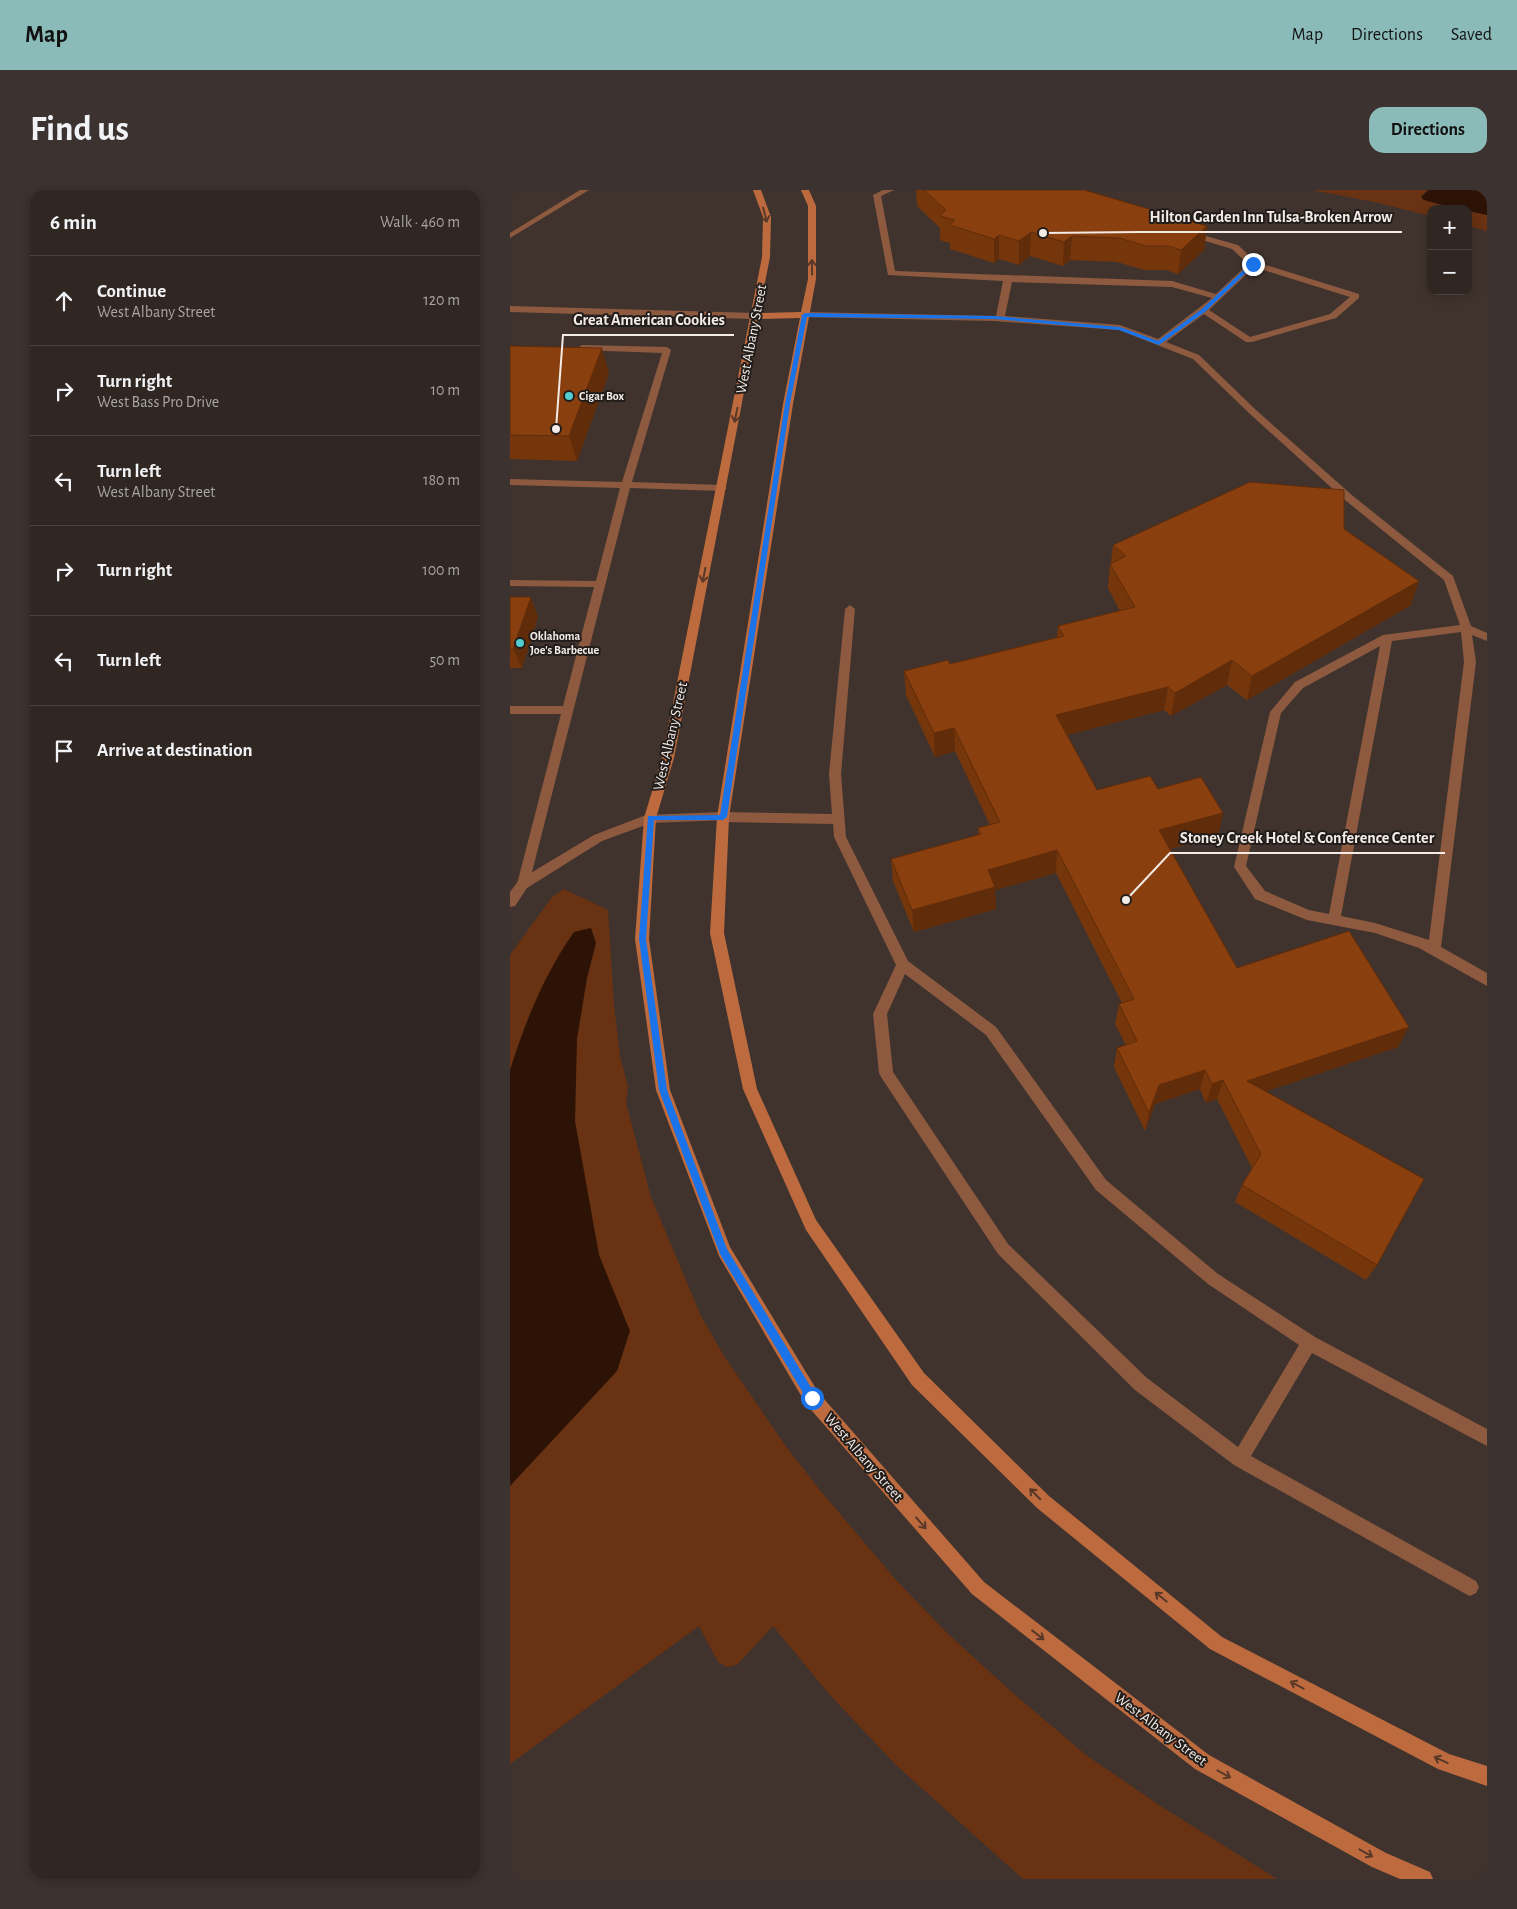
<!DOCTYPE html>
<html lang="en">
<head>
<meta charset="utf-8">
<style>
  body { margin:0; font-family:"Alegreya Sans",sans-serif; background:#3c322f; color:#f1f3f6 }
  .controls { position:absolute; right:15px; top:15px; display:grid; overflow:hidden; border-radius:10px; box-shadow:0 2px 12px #0003 }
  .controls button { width:45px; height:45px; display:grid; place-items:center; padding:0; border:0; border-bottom:1px solid #4b4340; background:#302622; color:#f1f3f6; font:25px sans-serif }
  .stop { position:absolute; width:15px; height:15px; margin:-11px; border:4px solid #1a73e8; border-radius:50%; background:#fff }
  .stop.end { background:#1a73e8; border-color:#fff; box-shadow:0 1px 5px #0008 }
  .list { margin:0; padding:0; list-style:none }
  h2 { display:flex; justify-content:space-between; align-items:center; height:65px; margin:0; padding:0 20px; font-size:21px }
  h2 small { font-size:16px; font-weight:400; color:#a8a5a5 }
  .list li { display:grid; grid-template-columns:32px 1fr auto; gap:15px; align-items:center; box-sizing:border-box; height:90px; padding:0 20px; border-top:1px solid #4b4340 }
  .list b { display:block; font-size:19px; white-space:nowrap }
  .list p { margin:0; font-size:16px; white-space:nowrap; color:#a8a5a5 }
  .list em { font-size:16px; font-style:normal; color:#a8a5a5 }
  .icon { flex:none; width:28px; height:28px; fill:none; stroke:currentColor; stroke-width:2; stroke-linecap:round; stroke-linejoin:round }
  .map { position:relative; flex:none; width:977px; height:1689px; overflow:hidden; border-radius:15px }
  header { display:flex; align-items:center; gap:30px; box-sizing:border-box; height:70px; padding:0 25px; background:#8bbbb9; color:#111 }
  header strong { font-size:24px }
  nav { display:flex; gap:28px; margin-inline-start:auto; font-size:18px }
  .intro { display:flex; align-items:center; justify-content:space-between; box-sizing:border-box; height:120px; padding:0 30px }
  h1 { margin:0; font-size:35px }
  .button { padding:12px 22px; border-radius:15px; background:#8bbbb9; color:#111; font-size:18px; font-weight:700 }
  main { display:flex; gap:30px; padding:0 30px }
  aside { flex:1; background:#302622; border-radius:15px; box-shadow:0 2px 12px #0003 }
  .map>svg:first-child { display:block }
</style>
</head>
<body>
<header>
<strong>Map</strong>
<nav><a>Map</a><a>Directions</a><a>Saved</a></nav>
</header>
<div class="intro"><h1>Find us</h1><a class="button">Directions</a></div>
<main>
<aside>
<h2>6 min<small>Walk · 460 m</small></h2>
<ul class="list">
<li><svg class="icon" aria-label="ahead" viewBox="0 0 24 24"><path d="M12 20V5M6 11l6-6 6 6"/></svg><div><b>Continue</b><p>West Albany Street</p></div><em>120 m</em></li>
<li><svg class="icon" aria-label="right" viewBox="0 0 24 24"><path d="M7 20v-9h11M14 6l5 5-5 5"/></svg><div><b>Turn right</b><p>West Bass Pro Drive</p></div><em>10 m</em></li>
<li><svg class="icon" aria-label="left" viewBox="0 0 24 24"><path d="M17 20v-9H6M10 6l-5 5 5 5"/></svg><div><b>Turn left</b><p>West Albany Street</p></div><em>180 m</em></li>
<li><svg class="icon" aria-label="right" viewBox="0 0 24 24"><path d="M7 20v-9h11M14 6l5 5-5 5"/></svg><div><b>Turn right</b></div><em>100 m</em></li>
<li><svg class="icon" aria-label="left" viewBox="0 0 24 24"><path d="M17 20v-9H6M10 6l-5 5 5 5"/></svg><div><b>Turn left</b></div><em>50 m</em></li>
<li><svg class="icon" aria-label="arrive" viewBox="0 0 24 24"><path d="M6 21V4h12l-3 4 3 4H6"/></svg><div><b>Arrive at destination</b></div></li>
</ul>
</aside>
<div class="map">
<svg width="977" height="1689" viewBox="0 0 977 1689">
  <rect width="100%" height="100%" fill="#40332d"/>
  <path fill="#693212" d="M802,0H977V41L958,36V19H921V26L864,12Z
    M54,699L98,720L104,815L110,866L118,897L116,913L141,1007L191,1126L214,1166L275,1255L309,1299L386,1390L436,1442L505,1505L576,1565L652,1617L767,1689H513L386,1575L320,1505L263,1436L227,1475L217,1477L208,1472L189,1436L0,1574V765L42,707Z"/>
  <path fill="#2c1306" d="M918,0H977V25L958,21V19H947L914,10L911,7Z
    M81,738L86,753L77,788L67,849L65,931L89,1065L120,1141L107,1181L0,1296V880C15,832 35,783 64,742Z"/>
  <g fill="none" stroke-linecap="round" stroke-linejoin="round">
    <path fill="#8d5a3f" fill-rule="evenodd" d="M70,0H79L0,48V43Z
      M373,0H384L371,6L385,81L662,91L706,104L738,74L722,59L675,45V41H678L728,55L746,72L849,104V108L826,128L742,152H736L694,124L656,152L689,165L746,220L843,306L943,386L961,436L977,443V451L962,445L966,472L931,757L977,783V796L909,758L865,743L797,730L745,709L724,677L760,522L785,492L873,445L950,435L934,390L835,310L740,224L683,169L609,140L484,131L292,127L291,125L295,122L486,126L493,91L378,85L363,5ZM744,77L840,107L820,124L740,147L699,120ZM502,92L662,97L702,108L648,149L610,135L495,126ZM951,442L954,472L919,750L865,733L831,726L882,451ZM870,456L819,724L799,720L755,701L736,676L771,523L793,498Z
      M73,155L157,157L161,160L122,292L212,295L217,298L212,301L120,298L19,694L17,698H9L7,694L51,524H0V516H53L84,397L0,396V390L86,391L110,298L0,295V289L112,292L152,163L70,160V156Z
      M340,415L345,419L331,584L336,647L398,771L486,837L596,990L708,1084L805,1147L977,1239V1256L802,1163L741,1266L966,1391L969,1397L966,1403L960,1406L954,1403L724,1275L625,1200L488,1064L371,887L369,883L363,824L386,775L324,647L323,634L213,632L209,630L207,627L209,624L213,622L322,624L319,584L335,419ZM395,784L476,845L586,1000L698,1094L789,1155L728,1257L637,1188L498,1054L383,882L377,824Z"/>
    <path fill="#8d5a3f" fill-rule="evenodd" d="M0,116L245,123L249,126L245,129L0,122Z
      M213,622L217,624L219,627L217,630L141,633L92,651L17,698L5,716L0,717V702L9,690L84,645L136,625Z"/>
    <path fill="#bd6b3e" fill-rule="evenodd" d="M243,0H251L261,27L260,67L249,123L291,122L298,89V16L291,0H299L306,16V89L283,214L219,627L214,743L247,899L306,1030L414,1183L539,1306L712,1447L939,1564L977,1576V1596L928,1579L700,1459L527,1318L402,1195L296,1040L233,899L200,743L207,627L273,214L290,128L248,129L164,568L146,628L139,749L160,900L220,1057L308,1202L474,1392L699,1565L876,1663L920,1682L923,1689H890L862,1677L685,1579L462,1404L296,1214L209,1066L146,900L125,749L134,628L152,568L252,67L253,27Z"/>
  </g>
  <path fill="#76360c" d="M406,0H574L697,36L694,60L668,84L656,80H634L607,72L560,70L553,76L520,66L509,75L489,69L484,73L440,59V53L430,50V38L407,16Z
    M0,156L99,183L67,271L0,269Z
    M834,339L901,415L737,510L717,495L661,526L654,520L557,545L587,600L648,599L708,646L660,659L727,778L888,857L756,901L867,1075L856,1090L725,1012L732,995L742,978L707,909L696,913L690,899L645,914L635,941L604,877L607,858L616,855L605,834L609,814L612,813L546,683L485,700L486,719L404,742L383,691L381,669L468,645V638L480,635L445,561L425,567L396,505L394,481L440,474L547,447L548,436L610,421L598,398L600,374L601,373L603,355Z
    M0,407L28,427L12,478H0Z"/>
  <path fill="#602c0a" d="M0,0H9L0,5Z
    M697,36L694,60L668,84L671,60Z
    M521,42L520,66L509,75V51Z
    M489,45V69L484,73V49Z
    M562,46L560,70L553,76L554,52Z
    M92,158L99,183L67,271L59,246Z
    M909,391L901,415L737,510L742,486Z
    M21,407L28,427L12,478L3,459Z
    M722,470L717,495L661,526L665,503Z
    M658,497L654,520L545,548L546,525Z
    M444,538L445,561L425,567L424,543Z
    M713,623L708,646L645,663L649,640Z
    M547,660L546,683L485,700L486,719L404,742L402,720L478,680Z
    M899,837L888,857L730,910L737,891Z
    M695,880L690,899L645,914L635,941L639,923L649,895Z
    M713,890L707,909L696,913L702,894Z"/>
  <path fill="#893f0e" stroke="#602c0a" d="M414,0H574L697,36L671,60L658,56H636L609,48L562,46L554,52L521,42L509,51L489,45L484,49L440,35L445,30L430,26L436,20Z
    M0,156L92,158L59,246L0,245Z
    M740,292L834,300V339L909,391L742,486L722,470L665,503L658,497L546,525L587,600L640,586L648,599L691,587L713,623L649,640L727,778L839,741L899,837L737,891L914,989L867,1075L732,995L751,964L713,890L702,894L695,880L649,895L639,923L607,858L627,851L609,814L624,809L547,660L478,680L485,697L402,720L381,669L471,644L468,638L490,632L444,538L424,543L394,481L438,470L440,474L554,446L548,436L625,417L600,374L616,366L603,355Z
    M0,407H21L3,459H0Z"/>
  <defs><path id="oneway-shaft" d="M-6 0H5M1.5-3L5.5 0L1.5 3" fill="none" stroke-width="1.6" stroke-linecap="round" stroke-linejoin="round" transform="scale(1.25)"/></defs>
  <g stroke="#583827">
    <use href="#oneway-shaft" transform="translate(255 25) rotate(76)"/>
    <use href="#oneway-shaft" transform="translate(302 77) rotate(-91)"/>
    <use href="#oneway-shaft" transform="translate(226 225) rotate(101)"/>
    <use href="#oneway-shaft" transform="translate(194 385) rotate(101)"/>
    <use href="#oneway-shaft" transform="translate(525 1304) rotate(-135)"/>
    <use href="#oneway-shaft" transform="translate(411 1333) rotate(49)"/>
    <use href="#oneway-shaft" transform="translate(651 1407) rotate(-141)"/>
    <use href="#oneway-shaft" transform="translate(528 1445) rotate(38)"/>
    <use href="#oneway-shaft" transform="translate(787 1495) rotate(-152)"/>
    <use href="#oneway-shaft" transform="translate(931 1570) rotate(-155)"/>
    <use href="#oneway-shaft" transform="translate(714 1584) rotate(29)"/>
    <use href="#oneway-shaft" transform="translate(856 1663) rotate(29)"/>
  </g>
  <path fill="#1a73e8" d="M741,73L745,74L696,121L649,155L609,140L484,129L297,127L280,214L217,627L213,630H144L136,749L157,900L217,1059L305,1204L307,1208L302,1213L298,1211L210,1064L149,900L129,749L138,626L210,625L275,214L292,125L295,123L484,126L610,137L648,151L692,119Z"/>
  <g fill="#52ccd0" stroke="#221d1a" stroke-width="2">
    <circle cx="59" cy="206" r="5"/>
    <circle cx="10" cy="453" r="5"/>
  </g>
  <g text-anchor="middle" stroke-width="4" stroke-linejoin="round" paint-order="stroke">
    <g font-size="12" font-weight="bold" fill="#f3ebe6" stroke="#221d1a" text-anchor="start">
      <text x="69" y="210">Cigar Box</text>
      <text x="20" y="450">Oklahoma<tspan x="20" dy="14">Joe's Barbecue</tspan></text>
    </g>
    <g font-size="15" fill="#f3ebe6" stroke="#221d1a">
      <text transform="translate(241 149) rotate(-79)" y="5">West Albany Street</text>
      <text transform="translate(160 546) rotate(-77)" y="5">West Albany Street</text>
      <text transform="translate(354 1267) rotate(49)" y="5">West Albany Street</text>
      <text transform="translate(651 1539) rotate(37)" y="5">West Albany Street</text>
    </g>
  </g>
  <path fill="none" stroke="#f3ebe6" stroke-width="2" d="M533 43L629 42H892M46 239L53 145H224M616 710L660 663H935"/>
  <g fill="#f3ebe6" stroke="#221d1a" stroke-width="2">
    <circle cx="533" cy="43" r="5"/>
    <circle cx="46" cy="239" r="5"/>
    <circle cx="616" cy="710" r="5"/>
  </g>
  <g font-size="16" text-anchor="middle" font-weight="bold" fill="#f3ebe6" stroke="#221d1a" stroke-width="4" stroke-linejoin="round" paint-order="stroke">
    <text x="761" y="32">Hilton Garden Inn Tulsa-Broken Arrow</text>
    <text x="139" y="135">Great American Cookies</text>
    <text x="797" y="653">Stoney Creek Hotel &amp; Conference Center</text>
  </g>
</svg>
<div class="controls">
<button>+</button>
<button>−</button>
</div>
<div class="stop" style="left:302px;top:1208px"></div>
<div class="stop end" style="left:743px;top:74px"></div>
</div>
</main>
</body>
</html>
